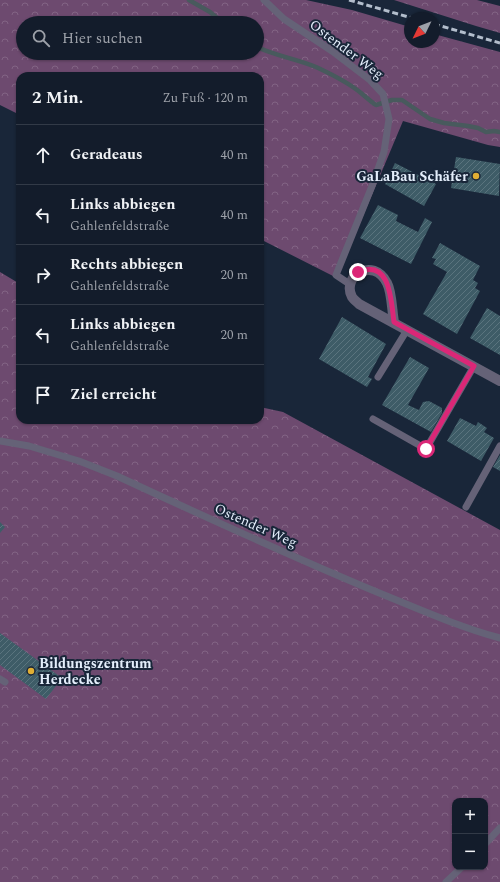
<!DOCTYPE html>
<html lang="de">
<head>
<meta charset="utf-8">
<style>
  body { margin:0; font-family:Spectral,serif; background:#202937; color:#f1f3f6 }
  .controls { position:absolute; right:12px; bottom:12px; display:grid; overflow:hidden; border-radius:8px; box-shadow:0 1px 3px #0004 }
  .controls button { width:36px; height:36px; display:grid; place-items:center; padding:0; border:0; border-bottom:1px solid #323a47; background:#131c2b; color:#f1f3f6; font:20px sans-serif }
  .compass { position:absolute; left:404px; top:12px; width:36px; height:36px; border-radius:50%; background:#131c2b; box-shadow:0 1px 3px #0004; rotate:227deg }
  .stop { position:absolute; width:12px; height:12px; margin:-9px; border:3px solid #db2777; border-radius:50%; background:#fff }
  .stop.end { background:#db2777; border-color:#fff; box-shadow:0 1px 4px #0008 }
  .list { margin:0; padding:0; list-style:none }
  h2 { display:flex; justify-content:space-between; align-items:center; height:52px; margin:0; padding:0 16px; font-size:17px }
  h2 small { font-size:13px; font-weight:400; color:#9da1a9 }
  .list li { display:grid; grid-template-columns:26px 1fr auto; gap:12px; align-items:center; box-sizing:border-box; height:60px; padding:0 16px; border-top:1px solid #323a47 }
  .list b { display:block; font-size:15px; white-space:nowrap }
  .list p { margin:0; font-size:13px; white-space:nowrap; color:#9da1a9 }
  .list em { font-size:13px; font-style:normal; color:#9da1a9 }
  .icon { flex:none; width:22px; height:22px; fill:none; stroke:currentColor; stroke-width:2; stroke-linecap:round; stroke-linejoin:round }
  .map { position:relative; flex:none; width:500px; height:882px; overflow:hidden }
  .search { position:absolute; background:#131c2b; box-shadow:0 1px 3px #0004; left:16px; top:16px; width:248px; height:44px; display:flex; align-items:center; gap:10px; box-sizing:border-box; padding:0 14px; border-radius:22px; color:#9da1a9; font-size:15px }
  .panel { position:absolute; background:#131c2b; box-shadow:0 1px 3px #0004; left:16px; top:72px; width:248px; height:352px; border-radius:12px }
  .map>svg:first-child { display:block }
</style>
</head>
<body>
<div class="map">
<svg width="500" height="882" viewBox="0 0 500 882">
  <defs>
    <pattern id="forest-crowns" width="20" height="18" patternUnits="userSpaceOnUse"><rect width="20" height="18" fill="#6d4a6f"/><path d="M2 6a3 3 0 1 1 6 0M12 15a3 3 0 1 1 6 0" fill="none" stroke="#826484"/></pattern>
    <pattern id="building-hatch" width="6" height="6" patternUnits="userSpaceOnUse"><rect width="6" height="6" fill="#3e5c67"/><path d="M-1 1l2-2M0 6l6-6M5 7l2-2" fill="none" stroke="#5a747e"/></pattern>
  </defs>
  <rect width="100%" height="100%" fill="#192639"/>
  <path fill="url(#forest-crowns)" fill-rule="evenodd" d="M0,0H306L352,10L410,27V42H434V34L500,52V147L488,145L403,121L337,278L260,239V76H20V115L0,105ZM23,23H257V53H23Z
    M394,0H477L500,6V33L476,26Z
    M0,272L20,284V420H260V407L283,412L500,530V882H0ZM455,801H485V867H455Z"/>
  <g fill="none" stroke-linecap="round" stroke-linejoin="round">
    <path stroke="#485a5d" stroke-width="4.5" d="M189,0L210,12L223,23
      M257,47C276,56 297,59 316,67C329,73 350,84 361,93C366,97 370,101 376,105L392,100H402L430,119L444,123L468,126L478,128L486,132L494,131L500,132"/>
  </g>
  <path fill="url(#building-hatch)" d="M456,157L500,164L499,196L451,188Z
    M395,163L436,184L424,206L385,184Z
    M378,205L398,215L396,221L418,232L425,218L432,222L411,264L360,238Z
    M440,243L480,266L473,280L478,283L475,288L480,291L457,334L423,314L447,272L433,264L436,259L432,258Z
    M487,308L500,316V355L470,338Z
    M342,317L386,344L368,377L372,379L367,387L319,359Z
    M410,357L429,368L408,405L419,410L423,402L429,401L442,408V413L431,432L382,405Z
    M460,418L476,426L478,422L487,428L484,432L494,438L481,461L447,441Z
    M500,455V471L493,467Z
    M0,522L5,527L0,533Z
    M0,633L62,678L46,699L0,665Z"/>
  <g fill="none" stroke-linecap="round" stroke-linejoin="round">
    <path stroke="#656277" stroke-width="7" d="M264,0L284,19L332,51L370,80L383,94L389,119L384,152L372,186L336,275L351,285
      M378,377L407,330
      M373,419L426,449L474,366
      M0,441L29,446L79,461L117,476C201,515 286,554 372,590C414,607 456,626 500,638
      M466,507L500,446
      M0,679L5,682
      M485,844L500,828
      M446,882L462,867"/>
    <path stroke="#656277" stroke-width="10" d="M394,322C392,312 392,292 387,283C373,256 341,276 352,297C354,300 357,302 359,304L500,381"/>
    <path stroke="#b3becc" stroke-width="3" stroke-dasharray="6 3" stroke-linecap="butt" d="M349,0L412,18
      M434,24L500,43"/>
  </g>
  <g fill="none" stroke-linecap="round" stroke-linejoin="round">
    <path stroke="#db2777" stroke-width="5" d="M358,272C391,258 391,302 394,322L474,366L426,449"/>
  </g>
  <g fill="#e0af34" stroke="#192639" stroke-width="1.5">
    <circle cx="476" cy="176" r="4"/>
    <circle cx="31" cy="671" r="4"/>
  </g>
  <g text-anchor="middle" stroke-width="4" stroke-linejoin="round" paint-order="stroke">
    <g font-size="14" fill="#e4eefb" stroke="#192639">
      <text transform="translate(347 49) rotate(37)" y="5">Ostender Weg</text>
      <text transform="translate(256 525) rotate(24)" y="5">Ostender Weg</text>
    </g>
    <g font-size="14" font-weight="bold" fill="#e4eefb" stroke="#192639" text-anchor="end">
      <text x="468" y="181">GaLaBau Schäfer</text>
      <text x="39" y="668" text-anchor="start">Bildungszentrum<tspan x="39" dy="16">Herdecke</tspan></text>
    </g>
  </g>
</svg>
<div class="controls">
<button>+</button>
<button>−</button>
</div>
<svg class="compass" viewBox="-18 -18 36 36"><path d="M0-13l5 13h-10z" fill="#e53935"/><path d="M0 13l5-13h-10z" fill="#9da1a9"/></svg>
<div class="stop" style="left:426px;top:449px"></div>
<div class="stop end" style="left:358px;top:272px"></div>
<div class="search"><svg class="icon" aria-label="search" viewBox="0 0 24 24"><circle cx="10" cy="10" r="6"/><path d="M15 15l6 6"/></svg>Hier suchen</div>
<section class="panel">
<h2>2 Min.<small>Zu Fuß · 120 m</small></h2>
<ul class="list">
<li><svg class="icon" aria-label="ahead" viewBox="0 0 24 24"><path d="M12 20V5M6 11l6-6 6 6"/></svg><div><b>Geradeaus</b></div><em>40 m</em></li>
<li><svg class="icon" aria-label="left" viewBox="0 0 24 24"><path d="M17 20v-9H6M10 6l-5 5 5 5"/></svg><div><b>Links abbiegen</b><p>Gahlenfeldstraße</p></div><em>40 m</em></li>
<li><svg class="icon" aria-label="right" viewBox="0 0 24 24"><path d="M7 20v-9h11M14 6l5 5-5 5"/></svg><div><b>Rechts abbiegen</b><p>Gahlenfeldstraße</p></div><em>20 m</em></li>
<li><svg class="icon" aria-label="left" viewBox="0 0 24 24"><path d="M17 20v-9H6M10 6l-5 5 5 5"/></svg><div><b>Links abbiegen</b><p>Gahlenfeldstraße</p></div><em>20 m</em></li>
<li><svg class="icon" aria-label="arrive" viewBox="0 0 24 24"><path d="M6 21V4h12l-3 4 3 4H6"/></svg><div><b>Ziel erreicht</b></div></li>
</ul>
</section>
</div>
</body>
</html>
